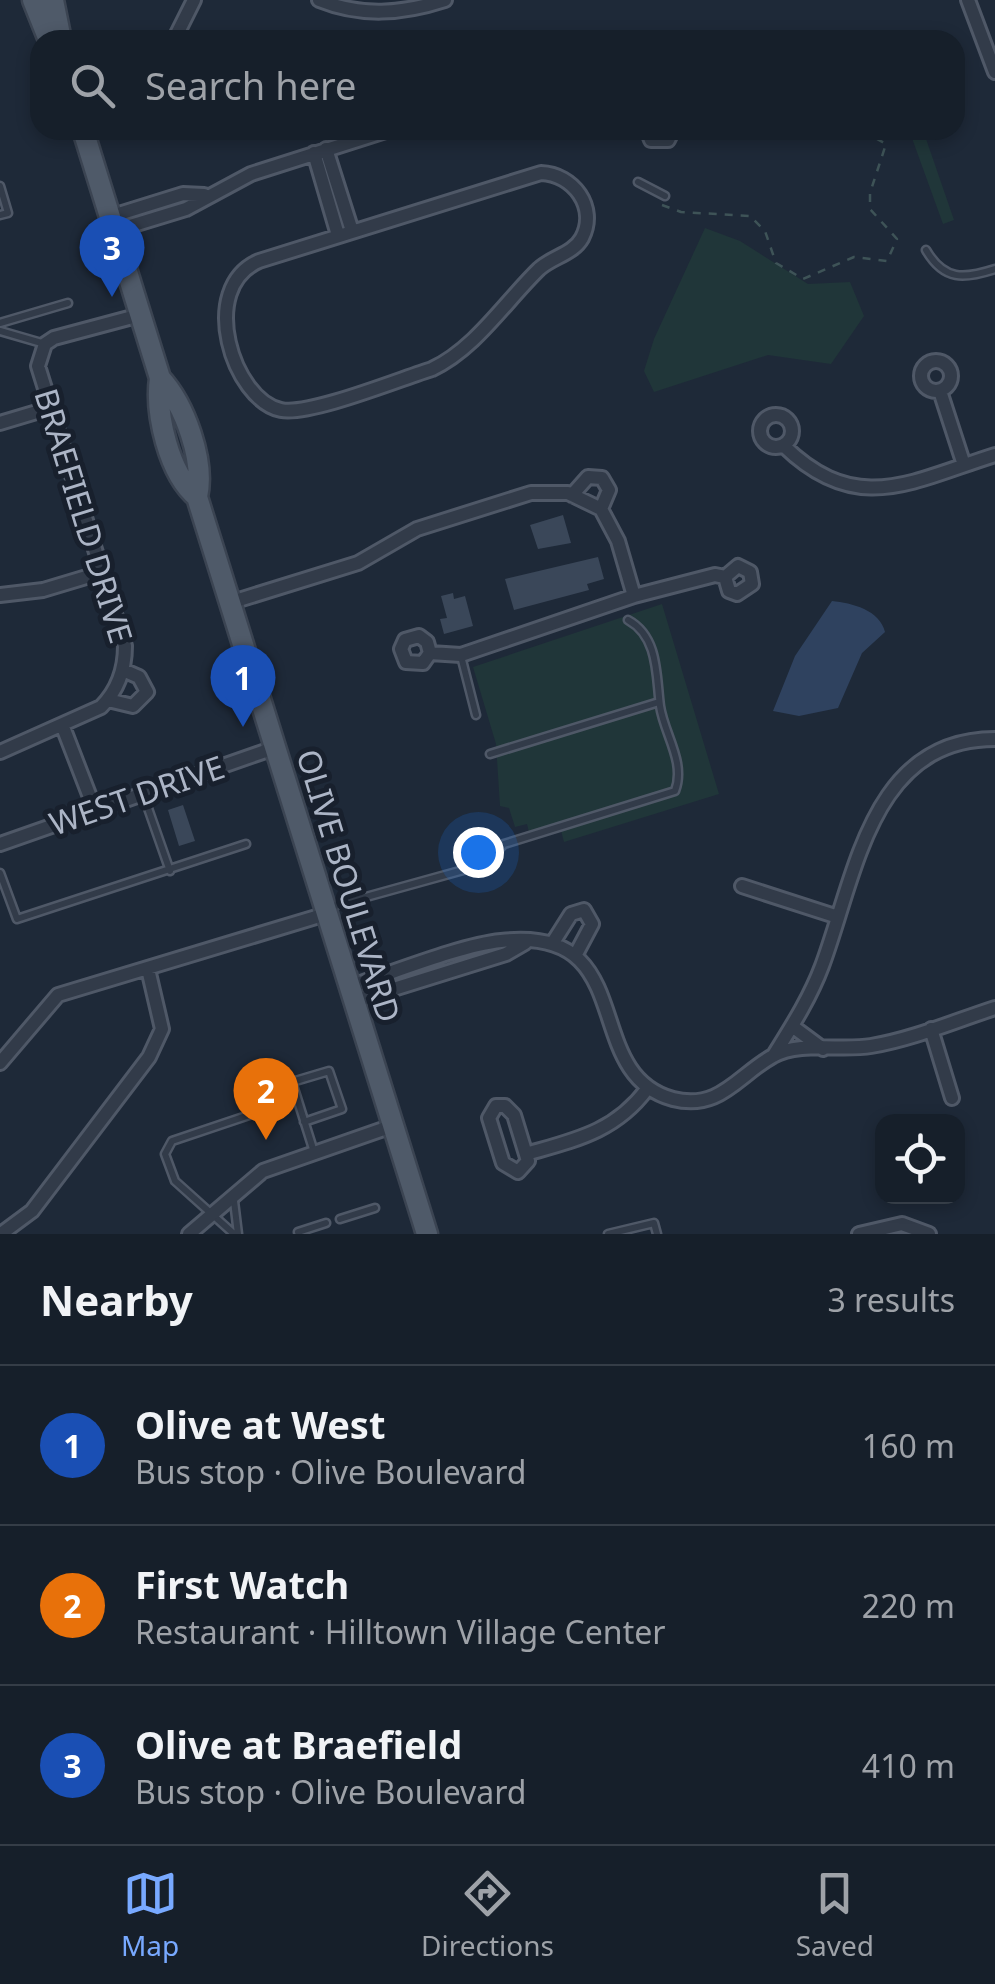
<!DOCTYPE html>
<html lang="en">
<head>
<meta charset="utf-8">
<style>
  body { margin:0; font-family:"Noto Sans",sans-serif; background:#232c36; color:#f1f3f6 }
  .controls { position:absolute; right:30px; bottom:30px; display:grid; overflow:hidden; border-radius:20px; box-shadow:0 5px 15px #0003 }
  .controls button { width:90px; height:90px; display:grid; place-items:center; padding:0; border:0; border-bottom:2px solid #353d47; background:#161f2a; color:#f1f3f6; font:50px sans-serif }
  .you { position:absolute; left:478px; top:852px; width:35px; height:35px; margin:-25px; border:8px solid #fff; border-radius:50%; background:#1a73e8; box-shadow:0 0 0 15px #1a73e833 }
  .badge { display:grid; place-items:center; width:65px; height:65px; border-radius:50%; background:#78a9ff; color:#fff; font-size:32px; font-weight:700 }
  .pin { position:absolute; translate:-50% -82px; filter:drop-shadow(0 2px 5px #0008) }
  .pin::after { content:''; position:absolute; top:52px; width:35px; height:30px; background:inherit; clip-path:polygon(0 0,100% 0,50% 100%) }
  .list { margin:0; padding:0; list-style:none }
  h2 { display:flex; justify-content:space-between; align-items:center; height:130px; margin:0; padding:0 40px; font-size:42px }
  h2 small { font-size:32px; font-weight:400; color:#9ea2a8 }
  .list li { display:grid; grid-template-columns:65px 1fr auto; gap:30px; align-items:center; box-sizing:border-box; height:160px; padding:0 40px; border-top:2px solid #353d47 }
  .list b { display:block; font-size:38px; white-space:nowrap }
  .list p { margin:0; font-size:32px; white-space:nowrap; color:#9ea2a8 }
  .list em { font-size:32px; font-style:normal; color:#9ea2a8 }
  .icon { flex:none; width:55px; height:55px; fill:none; stroke:currentColor; stroke-width:2; stroke-linecap:round; stroke-linejoin:round }
  .map { position:relative; flex:none; width:995px; height:1234px; overflow:hidden }
  .search { position:absolute; background:#161f2a; box-shadow:0 5px 15px #0003; left:30px; right:30px; top:30px; height:110px; display:flex; align-items:center; gap:25px; box-sizing:border-box; padding:0 35px; border-radius:30px; color:#9ea2a8; font-size:38px }
  .sheet { height:610px; background:#161f2a }
  nav { display:flex; justify-content:space-around; align-items:center; box-sizing:border-box; height:140px; border-top:2px solid #353d47; background:#161f2a; font-size:28px; color:#9ea2a8 }
  nav a { display:grid; justify-items:center; gap:5px }
  nav .on { color:#78a9ff }
  .map>svg:first-child { display:block }
</style>
</head>
<body>
<div class="map">
<svg width="995" height="1234" viewBox="0 0 995 1234">
  <rect width="100%" height="100%" fill="#1e2938"/>
  <path fill="#203639" d="M909,130H923L954,220L943,224Z
    M705,228L740,241L808,284L850,282L864,316L831,364L768,355L654,392L644,371L654,339Z
    M662,604L719,794L564,842L559,823L529,832L527,824L515,827L509,808L500,806L496,744L473,667Z"/>
  <path fill="#2f425f" d="M832,601C852,603 880,610 885,632L862,653L838,708L799,716L773,711L795,656Z"/>
  <path fill="#3a4759" d="M563,515L571,543L538,549L530,525Z
    M598,557L604,579L587,584L589,590L514,610L505,579Z
    M453,593L454,599L465,596L473,626L444,634L440,619L447,618L441,596Z
    M183,805L195,841L179,846L168,810Z"/>
  <g fill="none" stroke-linecap="round" stroke-linejoin="round">
    <g stroke="#4f5867" stroke-width="11">
      <path id="service" d="M638,182L665,196
        M0,186L8,213L0,215
        M926,250C944,281 964,279 995,269
        M0,323L68,303
        M0,331L45,344
        M461,656L476,715
        M490,754L659,702
        M143,794L170,871
        M0,873L17,919L246,844
        M330,907L485,864L504,844L675,791C686,762 664,734 660,706C656,676 659,637 628,620
        M304,1122L342,1109L329,1071L292,1082L314,1152
        M234,1201L238,1234
        M340,1219L375,1208
        M298,1232L326,1223
        M234,1234L175,1181L165,1154L172,1141L297,1099
        M608,1234L654,1223L657,1234"/>
    </g>
    <g stroke="#4f5867" stroke-width="18">
      <path id="minor" d="M319,0C361,17 402,14 445,0
        M968,0L995,72
        M174,40L194,0
        M647,130L651,140H668L673,130
        M326,149L352,231
        M314,153L338,235
        M541,173C573,174 598,207 582,238C573,254 552,257 539,269C505,302 475,349 432,369C400,379 309,416 281,410C233,400 197,288 259,261Z
        M109,217L183,194L204,195
        M114,231L186,209L251,174L389,130
        M921 376a15 15 0 1 1 30 0a15 15 0 1 1-30 0Z
        M940,391L964,465
        M760 431a16 16 0 1 1 32 0a16 16 0 1 1-32 0Z
        M0,423L50,408
        M784,446C857,517 912,481 995,455
        M572,495L588,477L602,478L609,490L601,509
        M0,595L43,590L103,572
        M229,603L358,563L417,529L531,493H568L601,509L618,541L634,596
        M430,653L423,663L406,662L401,649L405,640L419,636L427,642L430,653L461,655L634,596L715,575L725,577L738,566L750,572L752,584L737,594L729,591L725,577
        M108,700L133,706L147,692L139,677L123,670
        M63,727L95,810
        M0,752L101,707C118,690 125,669 125,646L38,366L45,344L54,338L140,315
        M0,844L274,748
        M742,886L838,917
        M552,944L571,914L584,910L592,924L575,956
        M348,987C390,974 460,945 501,941C642,925 578,1073 673,1099C720,1111 738,1075 773,1056C799,1041 842,1051 871,1046C913,1039 955,1021 995,1008
        M352,1002L506,954L525,943
        M792,1026L823,1049
        M931,1029L952,1098
        M774,1055C792,1026 810,998 822,966C856,875 871,739 995,739
        M0,1063L58,995L326,914
        M496,1106H505L514,1115L528,1161L518,1172L503,1163L489,1118Z
        M526,1154C575,1140 615,1132 647,1089
        M1,1234L32,1211L149,1057L162,1029L148,969
        M189,1234L263,1171L392,1126
        M859,1234L902,1224L929,1234"/>
    </g>
    <g stroke="#3b4452" stroke-width="25">
      <path id="primary" d="M33,0L49,40
        M53,0L61,40
        M83,130L160,378C155,414 169,474 197,497
        M160,378C185,405 205,461 197,497L427,1234"/>
    </g>
    <path stroke="#3e5357" stroke-width="2.5" stroke-dasharray="8 8" stroke-linecap="butt" d="M662,205L681,212L750,216L765,231L776,263L803,279L854,257L887,261L897,239L870,209V193L886,144L861,130"/>
    <use href="#service" stroke="#323b49" stroke-width="6"/>
    <use href="#minor" stroke="#323b49" stroke-width="12"/>
    <use href="#primary" stroke="#4f5a69" stroke-width="20"/>
  </g>
  <g text-anchor="middle" stroke-width="10" stroke-linejoin="round" paint-order="stroke">
    <g font-size="32" fill="#acb5c6" stroke="#18202d">
      <text transform="translate(83 516) rotate(73)" y="11">BRAEFIELD DRIVE</text>
      <text transform="translate(137 796) rotate(-19)" y="11">WEST DRIVE</text>
      <text transform="translate(348 886) rotate(73)" y="11">OLIVE BOULEVARD</text>
    </g>
  </g>
</svg>
<div class="controls">
<button><svg class="icon" aria-label="locate" viewBox="0 0 24 24"><circle cx="12" cy="12" r="6"/><path d="M12 2v4M12 18v4M2 12h4M18 12h4"/></svg></button>
</div>
<div class="you"></div>
<div class="pin badge" style="left:243px;top:727px;background:#1a4fb4">1</div>
<div class="pin badge" style="left:266px;top:1140px;background:#e8710a">2</div>
<div class="pin badge" style="left:112px;top:297px;background:#1a4fb4">3</div>
<div class="search"><svg class="icon" aria-label="search" viewBox="0 0 24 24"><circle cx="10" cy="10" r="6"/><path d="M15 15l6 6"/></svg>Search here</div>
</div>
<section class="sheet">
<h2>Nearby<small>3 results</small></h2>
<ul class="list">
<li><span class="badge" style="background:#1a4fb4">1</span><div><b>Olive at West</b><p>Bus stop · Olive Boulevard</p></div><em>160 m</em></li>
<li><span class="badge" style="background:#e8710a">2</span><div><b>First Watch</b><p>Restaurant · Hilltown Village Center</p></div><em>220 m</em></li>
<li><span class="badge" style="background:#1a4fb4">3</span><div><b>Olive at Braefield</b><p>Bus stop · Olive Boulevard</p></div><em>410 m</em></li>
</ul>
</section>
<nav>
<a class="on"><svg class="icon" aria-label="map" viewBox="0 0 24 24"><path d="M3 6l6-2 6 2 6-2v14l-6 2-6-2-6 2zM9 4v14M15 6v14"/></svg>Map</a>
<a><svg class="icon" aria-label="directions" viewBox="0 0 24 24"><path d="M12 3l9 9-9 9-9-9zM9 14v-3h6M13 9l2 2-2 2"/></svg>Directions</a>
<a><svg class="icon" aria-label="saved" viewBox="0 0 24 24"><path d="M7 4h10v16l-5-4-5 4z"/></svg>Saved</a>
</nav>
</body>
</html>
